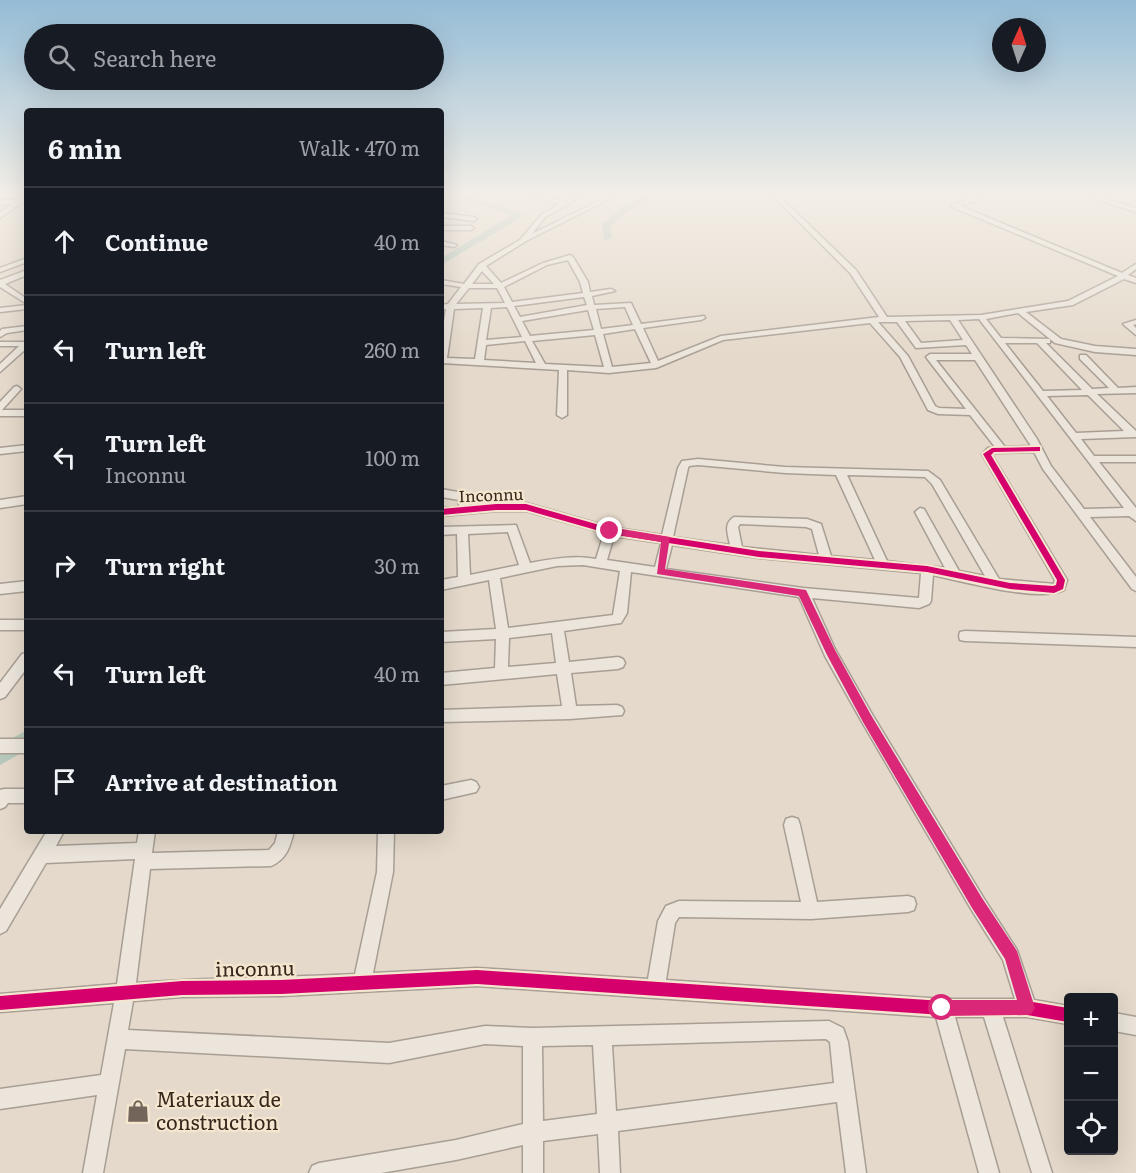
<!DOCTYPE html>
<html lang="en">
<head>
<meta charset="utf-8">
<style>
  body { margin:0; font-family:Literata,serif; background:#242831; color:#f1f3f6 }
  .controls { position:absolute; right:18px; bottom:18px; display:grid; overflow:hidden; border-radius:6px; box-shadow:0 6px 24px #0002 }
  .controls button { width:54px; height:54px; display:grid; place-items:center; padding:0; border:0; border-bottom:2px solid #363941; background:#171b24; color:#f1f3f6; font:30px sans-serif }
  .compass { position:absolute; left:992px; top:18px; width:54px; height:54px; border-radius:50%; background:#171b24; box-shadow:0 6px 24px #0002; rotate:3deg }
  .stop { position:absolute; width:18px; height:18px; margin:-14px; border:4px solid #db2777; border-radius:50%; background:#fff }
  .stop.end { background:#db2777; border-color:#fff; box-shadow:0 2px 6px #0008 }
  .list { margin:0; padding:0; list-style:none }
  h2 { display:flex; justify-content:space-between; align-items:center; height:78px; margin:0; padding:0 24px; font-size:26px }
  h2 small { font-size:20px; font-weight:400; color:#9ea1a6 }
  .list li { display:grid; grid-template-columns:39px 1fr auto; gap:18px; align-items:center; box-sizing:border-box; height:108px; padding:0 24px; border-top:2px solid #363941 }
  .list b { display:block; font-size:22px; white-space:nowrap }
  .list p { margin:0; font-size:20px; white-space:nowrap; color:#9ea1a6 }
  .list em { font-size:20px; font-style:normal; color:#9ea1a6 }
  .icon { flex:none; width:33px; height:33px; fill:none; stroke:currentColor; stroke-width:2; stroke-linecap:round; stroke-linejoin:round }
  .map { position:relative; flex:none; width:1136px; height:1173px; overflow:hidden }
  .search { position:absolute; background:#171b24; box-shadow:0 6px 24px #0002; left:24px; top:24px; width:420px; height:66px; display:flex; align-items:center; gap:15px; box-sizing:border-box; padding:0 21px; border-radius:33px; color:#9ea1a6; font-size:22px }
  .panel { position:absolute; background:#171b24; box-shadow:0 6px 24px #0002; left:24px; top:108px; width:420px; height:726px; border-radius:6px }
  .map>svg:first-child { display:block }
</style>
</head>
<body>
<div class="map">
<svg width="1136" height="1173" viewBox="0 0 1136 1173">
  <rect width="100%" height="100%" fill="#e4d9ca"/>
  <g fill="none" stroke-linecap="round" stroke-linejoin="round">
    <path fill="#b6c8bb" fill-rule="evenodd" d="M456,196H468L521,214L519,219L441,265V258L512,215Z
      M644,196H654L630,210L610,227L612,238L604,240L602,224L624,206Z
      M27,730V750L0,765V745Z"/>
    <g stroke="#a89e94" stroke-width="3">
      <path id="minor" d="M23,196H27L25,203L20,204L0,218V213L12,204H0V200H17Z
        M529,196H539L565,202L576,196H583L545,217L532,234L608,196H615L526,241L486,266L501,283L543,263L570,255L573,257L588,282L590,292L611,289L615,291L592,296L594,305L631,303L641,324L704,316L705,318L701,320L643,328L658,361L721,336L879,317L850,273L773,196H779L856,270L887,317L981,315L1068,301L1118,276L952,207V205L970,199L966,196H973L978,200L960,206L1122,273L1136,264V269L1128,275L1136,278V283L1124,279L1073,305L1026,312L1061,339L1095,346L1136,349V355L1095,352L1055,343L1018,313L986,319L1001,338L1050,339V343H1046L1092,389L1109,388L1080,359V355H1086L1118,388L1136,387V393L1097,394L1136,431V437L1081,439L1094,456H1136V462H1099L1136,508V521L1129,516L1090,517L1136,577V591L1132,589L1043,469L1034,452L994,453L992,455L1067,580L1064,590C1040,603 961,581 933,575L931,601L929,604L919,608L812,598L835,649L872,714L983,897L1017,950L1034,1000L1068,1006V1024L1027,1017H1003L1052,1173H1032L984,1017H955L999,1173H979L936,1017L477,986L281,996L182,997L133,1001L128,1030L389,1043L485,1026L532,1028L829,1021L843,1028L848,1042L866,1173H846L837,1102L618,1131L620,1173H600L598,1134L543,1141V1173H523V1145L456,1160L381,1173H309L312,1166L319,1163L456,1140L523,1124V1046L485,1044L389,1063L125,1049L103,1173H83L97,1095L0,1109V1089L101,1075L114,1003L0,1012V994L117,984L135,859L46,863L6,931L0,934V909L47,831H64L56,846L137,843L139,831H155L152,853L269,850L275,843L278,831H294C290,847 287,859 271,866L150,869L136,983C208,977 282,978 355,974L377,872L378,831H394L393,872L373,973L477,968L648,979L658,921L666,906L679,901L801,902L784,825L786,819L792,817L798,819L800,825L817,902L908,896L914,898L916,904L914,910L908,912L811,919L679,917L675,923L666,980L943,999H1015L1003,960L971,909L862,722L825,656L799,597L631,572L627,613L621,623L564,631L569,662L618,657L623,659L625,663L623,667L618,669L571,673L576,706L617,705L622,707L624,711L622,715L570,719L441,722V710L562,706L557,674L441,685V673L495,668L496,639L441,642V632L496,629L489,580L441,590V580L458,577L457,534L441,535V527L516,525L530,563C552,559 573,555 596,559L604,533L526,511H496L441,516V508L459,507V500L441,497V489L469,494L470,506L526,503L610,527L662,535L678,468L682,461L698,459L785,467L928,471L940,480L999,579L1054,584L1055,580L982,454L988,448L995,447L970,415L938,414L928,410L900,357L870,323L723,340L656,368L609,373L567,370V415L562,418L557,415L559,370L441,363V339L446,309H441V305L448,304L461,287L441,284V280L464,284L479,264L520,240L541,215L560,204ZM568,260L580,282L583,293L512,302L504,287L547,265ZM482,271L494,284H472ZM469,288H497L505,303L456,304ZM584,297L587,305L520,317L514,306ZM507,307L522,337L486,340L491,308ZM625,307L633,325L601,329L596,309ZM483,308L475,359L447,358L454,309ZM588,310L594,330L530,336L522,321ZM979,319L1124,508L1084,509L1051,466L1037,439L958,320ZM950,320L963,340L921,343L905,321ZM878,322H897L916,348L966,345L972,354H930L926,357L966,409L939,408L935,406L908,356ZM635,329L651,363L612,367L603,334ZM595,335L604,367L545,364L532,341ZM525,341L536,363L484,360L486,345ZM1005,343H1037L1082,390L1043,391ZM936,360H975L1031,446L1005,447ZM1088,395L1124,431L1076,433L1047,396ZM698,465L785,473L836,475L875,560L831,556L821,524L807,519L734,517C723,524 728,534 730,545L673,537L688,468L689,466ZM847,475L925,477L932,484L985,576L959,571L924,509L920,508L915,512L945,568L887,561ZM740,524L806,527L812,529L819,555L742,547L738,527ZM508,532L519,565L470,575L468,534ZM614,536L661,543L655,567L607,560ZM672,545L759,558L921,573L919,598L803,588L666,569ZM583,565L620,571L613,615L508,628L500,578L557,566ZM552,633L556,663L508,667L509,638ZM826,1039L830,1042L834,1083L616,1111L612,1045ZM593,1045L597,1114L543,1121L542,1046Z
        M1087,196H1096L1136,208V212Z
        M441,213L474,217L477,219L474,221L441,217Z
        M441,226H471L474,228L471,230H441Z
        M441,241L457,245L454,247L441,245Z
        M27,258V262L0,272V268Z
        M27,270V275L5,284L27,299V304L0,287V280Z
        M27,305V309L0,312V308Z
        M1136,320V324L1133,325L1136,328V335L1123,324Z
        M27,326V330L7,333L0,337V331L2,329Z
        M0,342H27V348L0,372V364L19,346H0Z
        M17,386L21,389L2,410H27V416H0V402L14,387Z
        M27,445V451L0,454V448Z
        M27,496V504L0,508V500Z
        M27,581V591L0,594V584Z
        M0,620H27V630H0Z
        M965,631L1136,637V647L965,641L960,640L959,636L960,632Z
        M27,653V668L5,697L0,699V683L22,654Z
        M0,739H27V753H0Z
        M471,780L476,782L479,787L476,792L441,800V786Z
        M4,789H27V803H8L5,807L0,809V790Z
        M1114,1013L1136,1017V1035L1114,1031Z"/>
    </g>
    <use href="#minor" fill="#ebe5dc" fill-rule="evenodd"/>
    <g stroke="#f5e7cf" stroke-width="4">
      <path id="cycleway" d="M1037,447H1040V451L994,452L991,455L1065,580L1063,589L1054,593L1010,589L927,572L759,557L610,534L526,510H496L441,515V509L496,504H526L610,528L759,551L927,566L1010,583L1053,586L1056,585L1057,580L983,454L992,448Z
        M477,970L943,1001H1027L1068,1008V1022L1027,1015H943L477,984L281,994L182,995L0,1010V996L182,981L281,980Z"/>
    </g>
    <use href="#cycleway" fill="#d6006c" fill-rule="evenodd"/>
  </g>
  <linearGradient id="sky" x2="0" y2="1"><stop stop-color="#94bcd6"/><stop offset="0.54" stop-color="#f3eee7"/><stop offset="1" stop-color="#f3eee7" stop-opacity="0"/></linearGradient>
  <rect width="1136" height="360" fill="url(#sky)"/>
  <path fill="#db2777" d="M610,527L670,537L665,569L806,590L835,650L871,715L982,898L1017,951L1035,1008L1032,1013L1027,1015L942,1016L937,1013L935,1008L937,1003L942,1000H1017L1005,959L972,908L863,722L827,655L799,596L657,574L661,542L607,533V528Z"/>
  <defs>
    <g id="shop-bare" transform="scale(1.8)"><path d="M-5-2.5h2.3a2.7 3.5 0 0 1 5.4 0H5L5.5 6h-11ZM-1.5-2.5h3a1.5 2.3 0 0 0-3 0Z" fill="#736559" stroke="#f5e7cf" stroke-width="2.5" paint-order="stroke"/></g>
  </defs>
  <g fill-rule="evenodd">
    <use href="#shop-bare" x="138" y="1111"/>
  </g>
  <g text-anchor="middle" stroke-width="4.5" stroke-linejoin="round" paint-order="stroke">
    <g font-size="16" fill="#36271c" stroke="#f5e7cf">
      <text transform="translate(491 495) rotate(-2)" y="6">Inconnu</text>
    </g>
    <g font-size="20" fill="#36271c" stroke="#f5e7cf">
      <text transform="translate(255 969) rotate(-1)" y="7">inconnu</text>
    </g>
    <g font-size="20" fill="#36271c" stroke="#f5e7cf" text-anchor="start">
      <text x="156" y="1107">Materiaux de<tspan x="156" dy="23">construction</tspan></text>
    </g>
  </g>
</svg>
<div class="controls">
<button>+</button>
<button>−</button>
<button><svg class="icon" aria-label="locate" viewBox="0 0 24 24"><circle cx="12" cy="12" r="6"/><path d="M12 2v4M12 18v4M2 12h4M18 12h4"/></svg></button>
</div>
<svg class="compass" viewBox="-18 -18 36 36"><path d="M0-13l5 13h-10z" fill="#e53935"/><path d="M0 13l5-13h-10z" fill="#9ea1a6"/></svg>
<div class="stop" style="left:942px;top:1008px"></div>
<div class="stop end" style="left:610px;top:531px"></div>
<div class="search"><svg class="icon" aria-label="search" viewBox="0 0 24 24"><circle cx="10" cy="10" r="6"/><path d="M15 15l6 6"/></svg>Search here</div>
<section class="panel">
<h2>6 min<small>Walk · 470 m</small></h2>
<ul class="list">
<li><svg class="icon" aria-label="ahead" viewBox="0 0 24 24"><path d="M12 20V5M6 11l6-6 6 6"/></svg><div><b>Continue</b></div><em>40 m</em></li>
<li><svg class="icon" aria-label="left" viewBox="0 0 24 24"><path d="M17 20v-9H6M10 6l-5 5 5 5"/></svg><div><b>Turn left</b></div><em>260 m</em></li>
<li><svg class="icon" aria-label="left" viewBox="0 0 24 24"><path d="M17 20v-9H6M10 6l-5 5 5 5"/></svg><div><b>Turn left</b><p>Inconnu</p></div><em>100 m</em></li>
<li><svg class="icon" aria-label="right" viewBox="0 0 24 24"><path d="M7 20v-9h11M14 6l5 5-5 5"/></svg><div><b>Turn right</b></div><em>30 m</em></li>
<li><svg class="icon" aria-label="left" viewBox="0 0 24 24"><path d="M17 20v-9H6M10 6l-5 5 5 5"/></svg><div><b>Turn left</b></div><em>40 m</em></li>
<li><svg class="icon" aria-label="arrive" viewBox="0 0 24 24"><path d="M6 21V4h12l-3 4 3 4H6"/></svg><div><b>Arrive at destination</b></div></li>
</ul>
</section>
</div>
</body>
</html>
